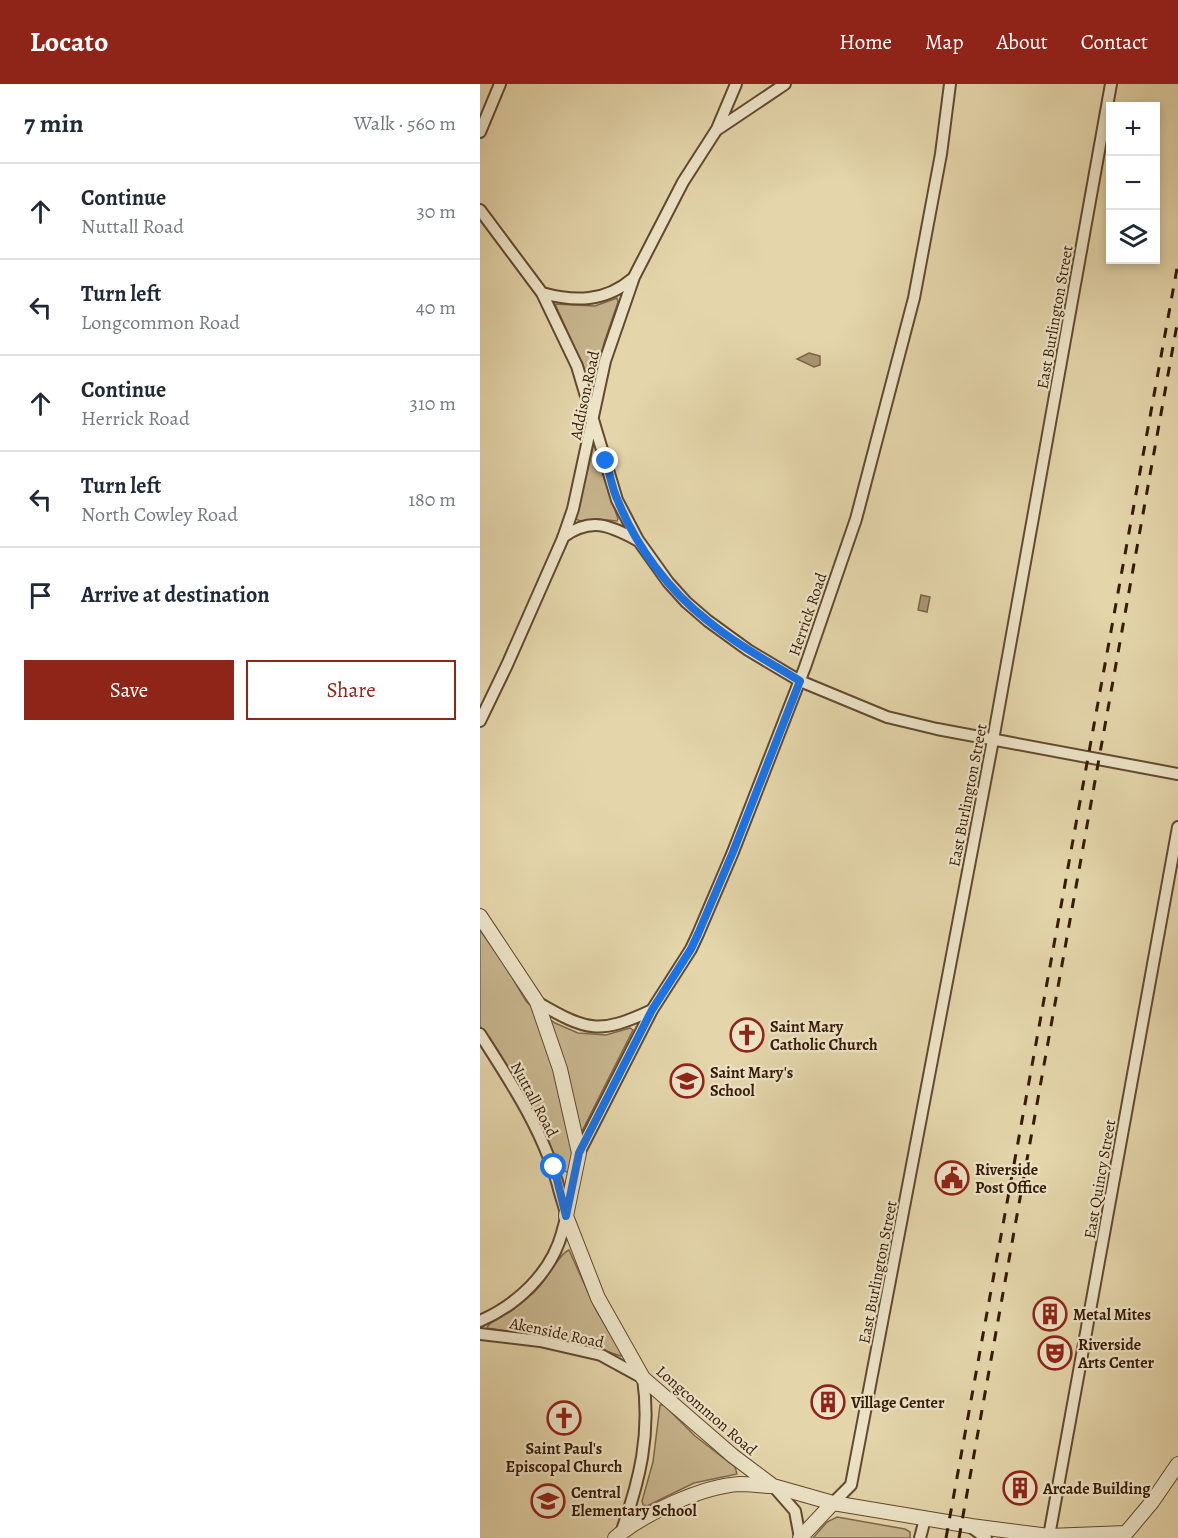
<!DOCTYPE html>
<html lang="en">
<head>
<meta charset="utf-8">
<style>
  body { margin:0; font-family:Alegreya,serif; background:#f6f6f7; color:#1f2937 }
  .controls { position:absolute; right:18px; top:18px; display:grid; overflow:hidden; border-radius:0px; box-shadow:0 3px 9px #0003 }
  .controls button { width:54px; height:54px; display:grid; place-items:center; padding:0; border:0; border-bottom:2px solid #e0e1e3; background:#fff; color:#1f2937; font:30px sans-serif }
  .stop { position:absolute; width:18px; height:18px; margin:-14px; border:4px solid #1a73e8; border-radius:50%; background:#fff }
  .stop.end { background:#1a73e8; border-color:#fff; box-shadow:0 2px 6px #0008 }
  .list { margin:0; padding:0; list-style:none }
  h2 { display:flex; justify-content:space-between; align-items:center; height:78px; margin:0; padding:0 24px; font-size:26px }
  h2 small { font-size:20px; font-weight:400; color:#747a83 }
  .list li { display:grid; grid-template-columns:39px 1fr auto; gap:18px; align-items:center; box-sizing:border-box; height:96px; padding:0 24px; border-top:2px solid #e0e1e3 }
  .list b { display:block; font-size:22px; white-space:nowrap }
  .list p { margin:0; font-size:20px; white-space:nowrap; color:#747a83 }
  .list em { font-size:20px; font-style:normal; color:#747a83 }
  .actions { display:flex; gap:12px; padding:18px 24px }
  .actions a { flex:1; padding:14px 0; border:2px solid #8f2418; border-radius:0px; text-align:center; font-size:21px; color:#8f2418 }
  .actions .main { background:#8f2418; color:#fff }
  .icon { flex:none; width:33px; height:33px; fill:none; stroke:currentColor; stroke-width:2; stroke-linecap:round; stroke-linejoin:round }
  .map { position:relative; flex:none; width:698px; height:1454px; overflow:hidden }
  header { display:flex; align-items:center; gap:36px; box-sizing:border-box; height:84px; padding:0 30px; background:#8f2418; color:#fff }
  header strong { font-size:28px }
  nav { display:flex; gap:33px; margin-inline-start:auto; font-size:21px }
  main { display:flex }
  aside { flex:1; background:#fff }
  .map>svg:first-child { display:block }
</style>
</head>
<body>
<header>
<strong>Locato</strong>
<nav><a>Home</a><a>Map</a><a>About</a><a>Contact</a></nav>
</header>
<main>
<aside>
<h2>7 min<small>Walk · 560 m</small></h2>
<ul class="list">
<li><svg class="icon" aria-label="ahead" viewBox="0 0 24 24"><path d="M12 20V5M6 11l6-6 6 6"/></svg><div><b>Continue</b><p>Nuttall Road</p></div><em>30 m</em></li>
<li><svg class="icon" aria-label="left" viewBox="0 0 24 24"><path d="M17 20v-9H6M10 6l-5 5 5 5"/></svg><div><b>Turn left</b><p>Longcommon Road</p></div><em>40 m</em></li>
<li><svg class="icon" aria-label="ahead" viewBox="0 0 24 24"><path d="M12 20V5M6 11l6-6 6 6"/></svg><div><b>Continue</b><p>Herrick Road</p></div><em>310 m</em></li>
<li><svg class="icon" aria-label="left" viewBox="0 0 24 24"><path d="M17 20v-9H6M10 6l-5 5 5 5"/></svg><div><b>Turn left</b><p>North Cowley Road</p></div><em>180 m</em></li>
<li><svg class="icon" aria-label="arrive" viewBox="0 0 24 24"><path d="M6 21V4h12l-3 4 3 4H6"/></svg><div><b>Arrive at destination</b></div></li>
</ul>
<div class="actions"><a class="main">Save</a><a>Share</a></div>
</aside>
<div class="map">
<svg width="698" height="1454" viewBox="0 0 698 1454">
  <rect width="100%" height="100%" fill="#e4d5aa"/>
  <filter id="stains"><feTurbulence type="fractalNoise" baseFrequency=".00333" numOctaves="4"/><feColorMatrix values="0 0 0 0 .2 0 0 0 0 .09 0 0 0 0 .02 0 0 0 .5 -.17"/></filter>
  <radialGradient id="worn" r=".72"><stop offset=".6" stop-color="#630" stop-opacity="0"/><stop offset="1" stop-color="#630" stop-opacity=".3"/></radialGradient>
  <path fill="#c7b58e" stroke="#7f684a" stroke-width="1.5" d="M137,214L138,218L124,259L114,300L112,302L75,220L115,222Z
    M116,359L123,391L138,435L137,437L118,435L100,437L96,435L113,362Z
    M0,846L26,883L46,917L55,926L75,939L98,949L126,951L150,944L153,946L98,1055L88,1089L81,1084L34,994L0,942Z
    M89,1166L116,1226L142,1269L141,1272L97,1258L7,1244C10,1236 26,1230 34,1225C43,1218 52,1211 59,1203C67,1194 80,1169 89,1166Z
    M180,1321H184L215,1352L255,1383L257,1390L214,1399L167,1422L163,1421L162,1417L173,1378Z
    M357,1433L425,1445L430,1448V1454H333L347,1438Z"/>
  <path fill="#a99572" stroke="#7b6447" stroke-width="1.5" d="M329,269L340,272V281L334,283L317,275Z
    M441,511L450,513L447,528L438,526Z"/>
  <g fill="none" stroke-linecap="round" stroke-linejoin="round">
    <g stroke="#62492f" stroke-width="14">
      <path id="minor" d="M238,45L305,0
        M0,48L20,0
        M0,126L62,209L97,282L137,416L158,456L188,498L206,518L228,537L268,566L320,597L407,633L457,645L698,690
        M62,209C95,218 125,218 152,195
        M83,453C111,433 129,441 157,456
        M0,637L27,581L83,454L93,425L125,277L154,193L203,98L237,45L256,0
        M57,918C107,947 119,951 172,926
        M0,950C32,1000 66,1051 80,1109C82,1116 85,1124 86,1131C86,1137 83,1144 82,1149C71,1189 37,1221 0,1237
        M99,1069L172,926L211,865L218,850L253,768L325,583L376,435L434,214L461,70L470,0
        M0,1250L60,1257L121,1271L163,1294C171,1350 160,1396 141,1449
        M294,1403L315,1427L320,1454
        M353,1419L371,1401L513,656L631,0
        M491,1443L506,1454
        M569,1452L698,743
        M440,1454L445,1435"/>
    </g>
    <g stroke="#62492f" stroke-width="16">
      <path id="tertiary" d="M0,832L57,918L80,985L99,1069L86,1132L118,1214L163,1294L253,1372L293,1402L353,1419L491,1442L569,1452L646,1449L672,1418L698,1380
        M135,1454C163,1430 222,1402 260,1400C271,1400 282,1402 293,1402
        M320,1454L353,1419"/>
    </g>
    <use href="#minor" stroke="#ede4c8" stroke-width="10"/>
    <use href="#tertiary" stroke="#ede4c8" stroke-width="14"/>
    <path stroke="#371a06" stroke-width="3" stroke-dasharray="10 10" stroke-linecap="butt" d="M466,1454L698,179
      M479,1454L698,235"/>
  </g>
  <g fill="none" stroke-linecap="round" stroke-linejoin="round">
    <path stroke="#1a73e8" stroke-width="8" d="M74,1083L86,1132L99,1069L172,926L211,865L218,850L253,768L320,597C289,578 256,560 228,537C189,507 156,462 138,417C132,405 130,390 126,377"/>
  </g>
  <defs>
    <g id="church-ring" transform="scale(1.725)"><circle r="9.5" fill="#ede4c8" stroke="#8f2418" stroke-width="1.5"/><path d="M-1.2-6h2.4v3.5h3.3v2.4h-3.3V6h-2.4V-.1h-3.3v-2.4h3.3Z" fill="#8f2418"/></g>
    <g id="school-ring" transform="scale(1.725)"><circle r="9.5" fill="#ede4c8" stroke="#8f2418" stroke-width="1.5"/><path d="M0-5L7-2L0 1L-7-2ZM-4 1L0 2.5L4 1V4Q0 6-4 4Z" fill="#8f2418"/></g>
    <g id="civic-ring" transform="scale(1.725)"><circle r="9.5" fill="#ede4c8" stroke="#8f2418" stroke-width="1.5"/><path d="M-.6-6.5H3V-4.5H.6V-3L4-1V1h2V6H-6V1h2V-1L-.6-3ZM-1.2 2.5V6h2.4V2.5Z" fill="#8f2418"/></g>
    <g id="building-ring" transform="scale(1.725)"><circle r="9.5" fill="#ede4c8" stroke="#8f2418" stroke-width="1.5"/><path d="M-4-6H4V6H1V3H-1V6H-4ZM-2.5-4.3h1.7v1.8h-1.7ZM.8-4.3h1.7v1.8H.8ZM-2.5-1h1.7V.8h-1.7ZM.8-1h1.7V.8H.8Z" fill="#8f2418"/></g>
    <g id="theatre-ring" transform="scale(1.725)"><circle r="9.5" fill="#ede4c8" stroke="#8f2418" stroke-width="1.5"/><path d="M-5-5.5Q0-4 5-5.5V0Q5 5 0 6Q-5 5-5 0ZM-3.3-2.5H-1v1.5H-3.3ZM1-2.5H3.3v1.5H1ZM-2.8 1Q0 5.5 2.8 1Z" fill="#8f2418"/></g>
  </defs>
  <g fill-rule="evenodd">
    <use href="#church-ring" x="267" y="951"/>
    <use href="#school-ring" x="207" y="997"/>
    <use href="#civic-ring" x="472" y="1094"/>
    <use href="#building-ring" x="570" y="1230"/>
    <use href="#theatre-ring" x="575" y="1269"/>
    <use href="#building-ring" x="348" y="1318"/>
    <use href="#church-ring" x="84" y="1334"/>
    <use href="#building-ring" x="540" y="1404"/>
    <use href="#school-ring" x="68" y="1417"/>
  </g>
  <g text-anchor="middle" stroke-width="4.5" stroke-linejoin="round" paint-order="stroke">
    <g font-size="16" fill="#371a06" stroke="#ede4c8">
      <text transform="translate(574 233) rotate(-80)" y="6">East Burlington Street</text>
      <text transform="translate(104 311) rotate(-78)" y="6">Addison Road</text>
      <text transform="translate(327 530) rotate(-71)" y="6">Herrick Road</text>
      <text transform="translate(487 711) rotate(-79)" y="6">East Burlington Street</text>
      <text transform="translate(55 1015) rotate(62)" y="6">Nuttall Road</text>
      <text transform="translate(619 1095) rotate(-80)" y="6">East Quincy Street</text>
      <text transform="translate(397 1188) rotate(-79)" y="6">East Burlington Street</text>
      <text transform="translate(77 1248) rotate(12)" y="6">Akenside Road</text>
      <text transform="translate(227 1326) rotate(41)" y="6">Longcommon Road</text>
    </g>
    <g font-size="16" font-weight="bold" fill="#371a06" stroke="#ede4c8" text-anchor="start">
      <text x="290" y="948">Saint Mary<tspan x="290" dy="18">Catholic Church</tspan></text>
      <text x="230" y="994">Saint Mary's<tspan x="230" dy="18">School</tspan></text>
      <text x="495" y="1091">Riverside<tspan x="495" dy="18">Post Office</tspan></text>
      <text x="593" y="1236">Metal Mites</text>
      <text x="598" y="1266">Riverside<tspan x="598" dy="18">Arts Center</tspan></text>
      <text x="371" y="1324">Village Center</text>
      <text x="84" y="1370" text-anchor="middle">Saint Paul's<tspan x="84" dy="18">Episcopal Church</tspan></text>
      <text x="563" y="1410">Arcade Building</text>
      <text x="91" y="1414">Central<tspan x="91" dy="18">Elementary School</tspan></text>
    </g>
  </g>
  <rect width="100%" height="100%" filter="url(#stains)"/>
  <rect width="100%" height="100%" fill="url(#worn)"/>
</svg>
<div class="controls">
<button>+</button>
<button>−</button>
<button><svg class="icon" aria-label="layers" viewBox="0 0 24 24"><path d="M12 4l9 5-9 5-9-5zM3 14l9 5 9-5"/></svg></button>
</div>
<div class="stop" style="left:74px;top:1083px"></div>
<div class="stop end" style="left:126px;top:377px"></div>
</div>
</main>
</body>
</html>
